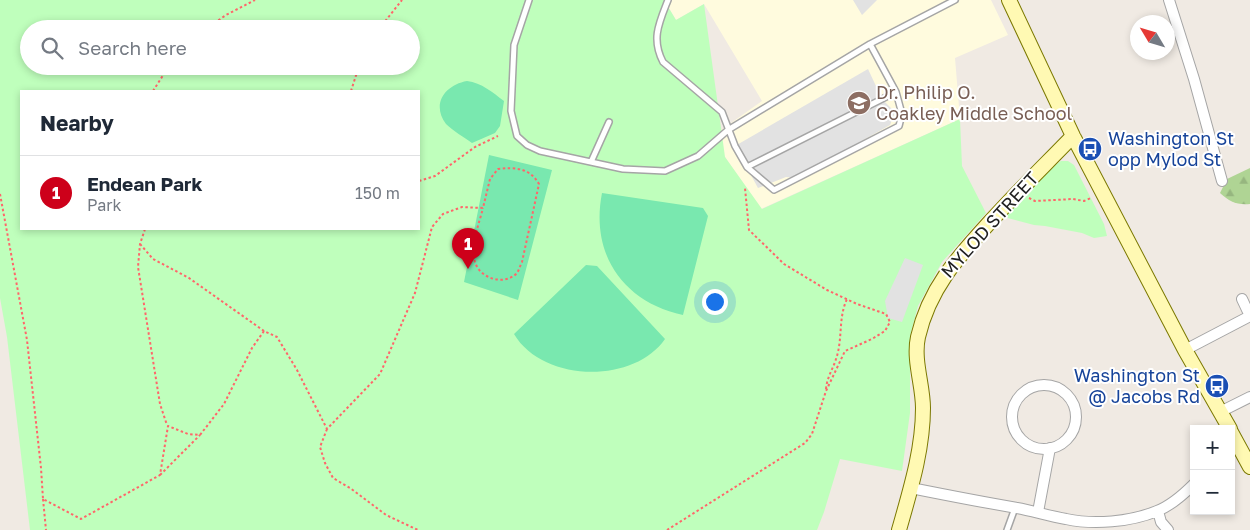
<!DOCTYPE html>
<html lang="en">
<head>
<meta charset="utf-8">
<style>
  body { margin:0; font-family:"Golos Text",sans-serif; background:#f6f6f7; color:#1f2937 }
  .controls { position:absolute; right:15px; bottom:15px; display:grid; overflow:hidden; border-radius:0px; box-shadow:0 2px 8px #0003 }
  .controls button { width:45px; height:45px; display:grid; place-items:center; padding:0; border:0; border-bottom:1px solid #e0e1e3; background:#fff; color:#1f2937; font:25px sans-serif }
  .compass { position:absolute; left:1130px; top:15px; width:45px; height:45px; border-radius:50%; background:#fff; box-shadow:0 2px 8px #0003; rotate:308deg }
  .you { position:absolute; left:714px; top:301px; width:18px; height:18px; margin:-12px; border:4px solid #fff; border-radius:50%; background:#1a73e8; box-shadow:0 0 0 8px #1a73e833 }
  .badge { display:grid; place-items:center; width:32px; height:32px; border-radius:50%; background:#cd001a; color:#fff; font-size:16px; font-weight:700 }
  .pin { position:absolute; translate:-50% -41px; filter:drop-shadow(0 1px 2px #0008) }
  .pin::after { content:''; position:absolute; top:26px; width:18px; height:15px; background:inherit; clip-path:polygon(0 0,100% 0,50% 100%) }
  .list { margin:0; padding:0; list-style:none }
  h2 { display:flex; justify-content:space-between; align-items:center; height:65px; margin:0; padding:0 20px; font-size:21px }
  h2 small { font-size:16px; font-weight:400; color:#747a83 }
  .list li { display:grid; grid-template-columns:32px 1fr auto; gap:15px; align-items:center; box-sizing:border-box; height:75px; padding:0 20px; border-top:1px solid #e0e1e3 }
  .list b { display:block; font-size:19px; white-space:nowrap }
  .list p { margin:0; font-size:16px; white-space:nowrap; color:#747a83 }
  .list em { font-size:16px; font-style:normal; color:#747a83 }
  .icon { flex:none; width:28px; height:28px; fill:none; stroke:currentColor; stroke-width:2; stroke-linecap:round; stroke-linejoin:round }
  .map { position:relative; flex:none; width:1250px; height:530px; overflow:hidden }
  .search { position:absolute; background:#fff; box-shadow:0 2px 8px #0003; left:20px; top:20px; width:400px; height:55px; display:flex; align-items:center; gap:12px; box-sizing:border-box; padding:0 18px; border-radius:28px; color:#747a83; font-size:19px }
  .panel { position:absolute; background:#fff; box-shadow:0 2px 8px #0003; left:20px; top:90px; width:400px; height:140px; border-radius:0px }
  .map>svg:first-child { display:block }
</style>
</head>
<body>
<div class="map">
<svg width="1250" height="530" viewBox="0 0 1250 530">
  <defs>
    <pattern id="forest-firs" width="22" height="20" patternUnits="userSpaceOnUse" patternTransform="scale(1.25)"><rect width="22" height="20" fill="#afd494"/><path d="M5 1l3.5 6h-7zM16 11l3.5 6h-7z" fill="#96b67f"/></pattern>
  </defs>
  <rect width="100%" height="100%" fill="#f0eae3"/>
  <path fill="#fffbde" d="M664,0H991L1008,35L955,58L960,119L761,209L725,157L714,135L762,101L704,4L676,20Z"/>
  <path fill="url(#forest-firs)" d="M1250,168V204C1236,205 1230,202 1220,193L1227,179Z"/>
  <path fill="#bfffbc" fill-rule="evenodd" d="M0,0H664L676,20L704,4L725,157L762,209L960,119L962,166L986,213L942,262L918,306L910,336V413L902,471L840,459L824,512L817,530H30L7,337L0,298ZM29,29H411V66H29ZM21,91H419V229H21Z
    M1061,161H1068L1074,165L1104,224L1107,236L1094,238L1082,233L1045,226L1034,225L1004,217C1009,207 1051,167 1061,161Z"/>
  <path fill="#79e8af" d="M467,81C482,83 492,92 504,101L500,126L495,133L472,143C464,137 453,131 446,124C431,104 445,85 467,81Z
    M489,155L552,170L518,300L464,282Z
    M602,193L703,208L708,216L683,315C623,302 590,254 602,193Z
    M586,265L597,266L665,339C634,384 543,383 514,334Z"/>
  <path fill="#e2e2e2" d="M853,0H877L862,15Z
    M868,69L882,99L895,112L890,125L796,178L786,177L758,188L735,146Z
    M905,258L923,265L902,322L888,318L885,301Z"/>
  <g fill="none" stroke-linecap="round" stroke-linejoin="round">
    <g stroke="#a5a5a5" stroke-width="8">
      <path id="lane" d="M529,0L514,45L511,111L517,136L527,145L540,151L623,169L665,171L698,156L728,130L870,44L955,0
        M668,0C659,23 651,39 663,62L722,112L735,146L747,167L896,92L870,44
        M591,162L609,122
        M747,167L774,190L899,126L902,114L896,92
        M1007,530L1015,508"/>
    </g>
    <g stroke="#a5a5a5" stroke-width="12">
      <path id="street" d="M1169,0L1194,79L1222,181
        M1185,350L1250,316L1242,299
        M1012 417a32 32 0 1 1 64 0a32 32 0 1 1-64 0Z
        M1220,412L1250,397
        M911,488C946,495 982,502 1017,508C1033,511 1049,516 1066,519C1094,525 1130,522 1157,511C1170,506 1184,494 1194,484
        M1158,511L1161,522L1168,530
        M1038,512L1050,448"/>
    </g>
    <g stroke="#7b7800" stroke-width="16">
      <path id="secondary" d="M1009,0L1073,136L1185,350L1230,429
        M1231,432L1250,467
        M899,530C910,491 923,450 923,408C923,385 913,360 918,337C929,289 957,258 989,223C1016,193 1045,165 1073,136"/>
    </g>
    <path stroke="#ff666a" stroke-width="2" stroke-dasharray="2.5 2.5" stroke-linecap="butt" d="M206,29L226,15L255,0
      M379,29L402,0
      M153,91L169,66
      M351,91L359,66
      M419,181L435,176L475,147L498,136
      M0,194L27,340L41,468L43,499L81,519L160,475L168,426L188,434L200,435L224,404L252,348L264,331L277,337L297,370L327,429L380,374L415,293L432,227L443,214L462,207L483,208L490,179L498,169C515,167 530,168 539,184L522,262C520,266 519,270 517,273C505,286 480,279 475,262C470,246 479,224 483,208
      M1029,198L1035,201L1073,199L1084,201L1091,198
      M145,229L140,244L138,267L160,404L167,425
      M140,244L153,259L189,278L264,331
      M826,389C827,377 833,369 836,359C843,339 838,318 847,299
      M327,429L320,447L325,463L333,478L350,488L386,515L418,530
      M160,475L200,435
      M43,499L46,530
      M667,530L805,443L812,434L826,391L845,351L872,339L885,331L890,322L886,314L857,304L827,290L784,264L749,230L745,188"/>
    <use href="#lane" stroke="#fff" stroke-width="5"/>
    <use href="#street" stroke="#fff" stroke-width="10"/>
    <use href="#secondary" stroke="#fff9b3" stroke-width="14"/>
  </g>
  <defs>
    <g id="school-disc" transform="scale(1.25)"><circle r="9.5" fill="#8d6e63" stroke="#fff"/><path d="M0-5L7-2L0 1L-7-2ZM-4 1L0 2.5L4 1V4Q0 6-4 4Z" fill="#fff"/></g>
    <g id="bus-disc" transform="scale(1.25)"><circle r="9.5" fill="#1a4fb4" stroke="#fff"/><path d="M-5-6H5V4H4V6H2V4H-2V6H-4V4H-5ZM-3.5-4V0h7V-4ZM-3.5 1.2v1.5H-2V1.2ZM2 1.2v1.5H3.5V1.2Z" fill="#fff"/></g>
  </defs>
  <g fill-rule="evenodd">
    <use href="#school-disc" x="859" y="103"/>
    <use href="#bus-disc" x="1090" y="149"/>
    <use href="#bus-disc" x="1217" y="386"/>
  </g>
  <g text-anchor="middle" stroke-width="4" stroke-linejoin="round" paint-order="stroke">
    <g font-size="18" fill="#785e54" stroke="#fff" text-anchor="start">
      <text x="876" y="99">Dr. Philip O.<tspan x="876" dy="21">Coakley Middle School</tspan></text>
    </g>
    <g font-size="18" fill="#164399" stroke="#fff" text-anchor="start">
      <text x="1108" y="145">Washington St<tspan x="1108" dy="21">opp Mylod St</tspan></text>
      <text x="1200" y="382" text-anchor="end">Washington St<tspan x="1200" dy="21">@ Jacobs Rd</tspan></text>
    </g>
    <g font-size="18" fill="#1e1e1e" stroke="#fff">
      <text transform="translate(990 225) rotate(-48)" y="6">MYLOD STREET</text>
    </g>
  </g>
</svg>
<div class="controls">
<button>+</button>
<button>−</button>
</div>
<svg class="compass" viewBox="-18 -18 36 36"><path d="M0-13l5 13h-10z" fill="#e53935"/><path d="M0 13l5-13h-10z" fill="#747a83"/></svg>
<div class="you"></div>
<div class="pin badge" style="left:468px;top:269px">1</div>
<div class="search"><svg class="icon" aria-label="search" viewBox="0 0 24 24"><circle cx="10" cy="10" r="6"/><path d="M15 15l6 6"/></svg>Search here</div>
<section class="panel">
<h2>Nearby<small></small></h2>
<ul class="list">
<li><span class="badge">1</span><div><b>Endean Park</b><p>Park</p></div><em>150 m</em></li>
</ul>
</section>
</div>
</body>
</html>
